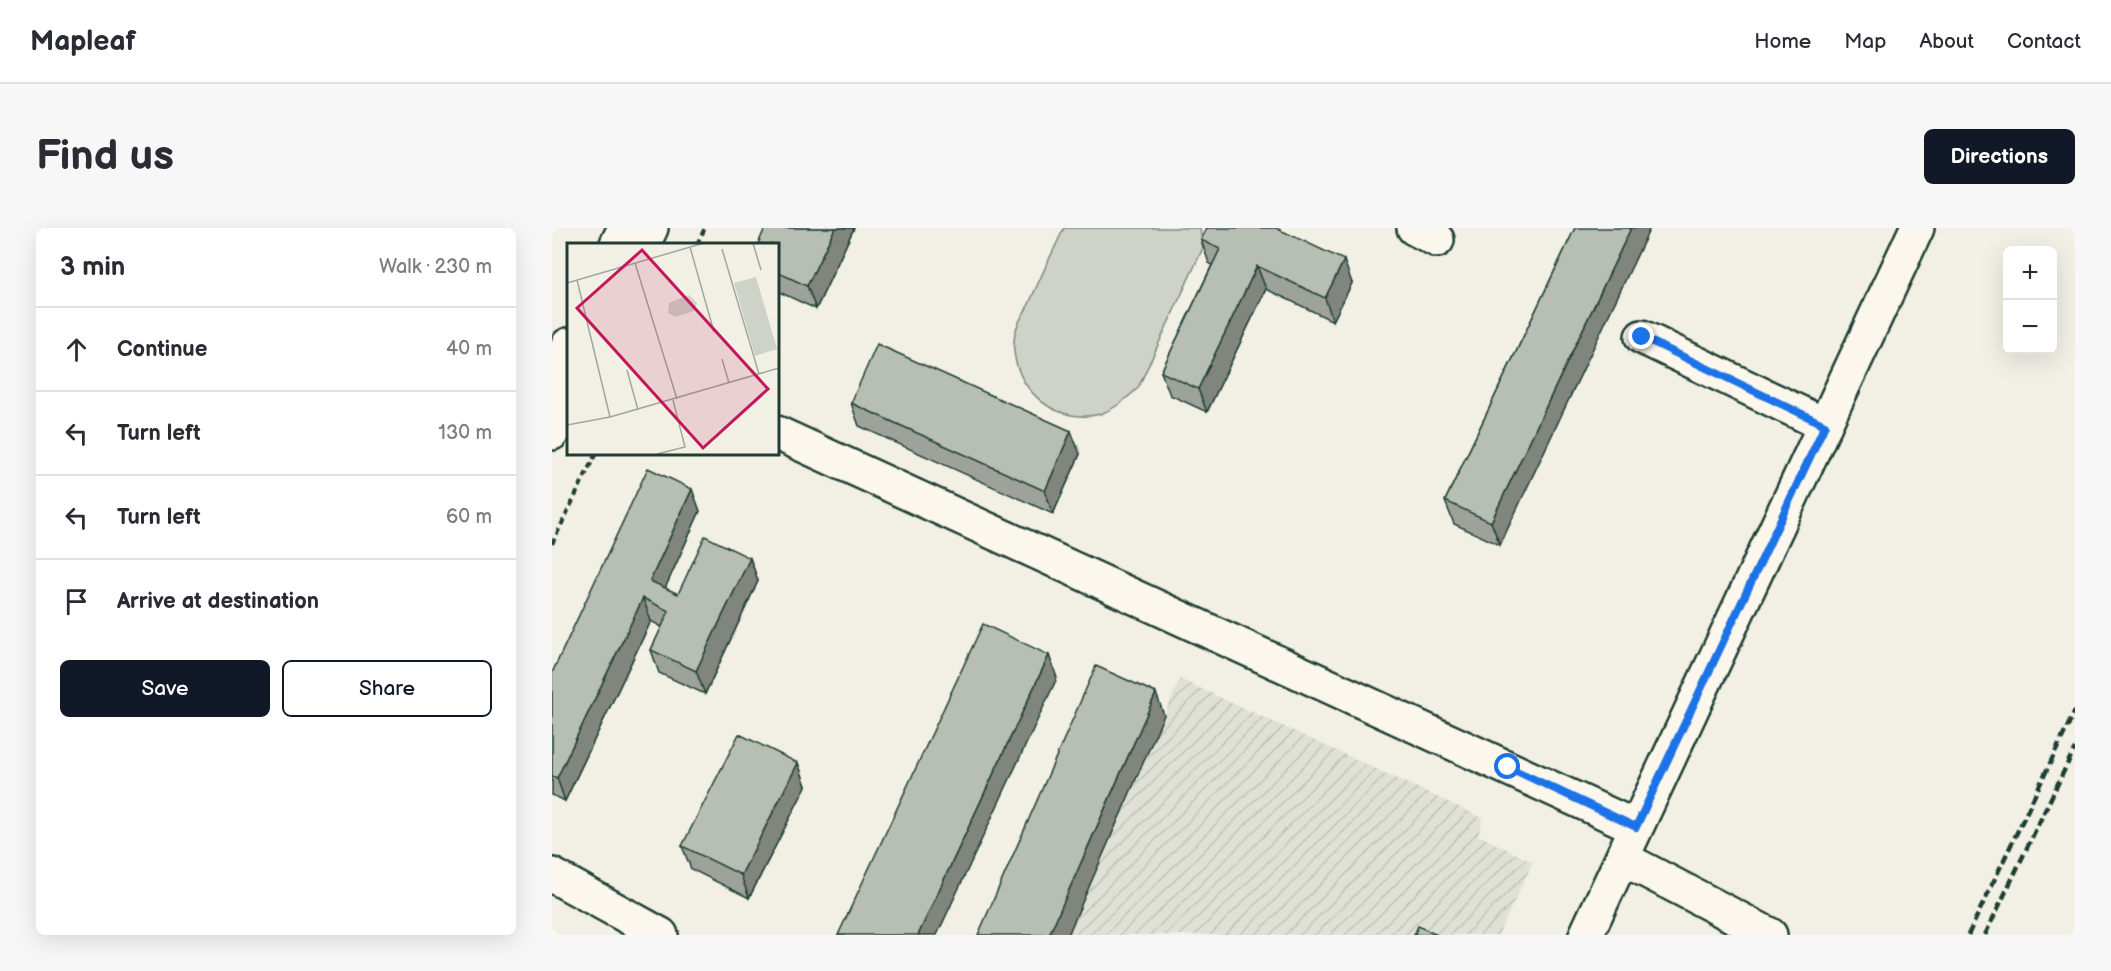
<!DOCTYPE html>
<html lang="en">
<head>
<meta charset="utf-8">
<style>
  body { margin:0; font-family:"Balsamiq Sans",sans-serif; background:#f7f7f7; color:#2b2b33 }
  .controls { position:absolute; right:18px; top:18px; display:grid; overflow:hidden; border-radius:9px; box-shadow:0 6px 24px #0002 }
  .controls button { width:54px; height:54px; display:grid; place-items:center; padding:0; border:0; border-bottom:2px solid #e1e1e2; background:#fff; color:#2b2b33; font:30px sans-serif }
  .stop { position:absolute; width:18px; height:18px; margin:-14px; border:4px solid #1a73e8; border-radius:50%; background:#fff }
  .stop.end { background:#1a73e8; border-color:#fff; box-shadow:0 2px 6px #0008 }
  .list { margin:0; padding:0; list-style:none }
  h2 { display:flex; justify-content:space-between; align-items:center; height:78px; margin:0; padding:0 24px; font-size:26px }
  h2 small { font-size:20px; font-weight:400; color:#7c7c81 }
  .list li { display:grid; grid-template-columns:39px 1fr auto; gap:18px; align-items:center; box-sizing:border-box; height:84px; padding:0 24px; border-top:2px solid #e1e1e2 }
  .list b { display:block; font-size:22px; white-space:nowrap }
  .list em { font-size:20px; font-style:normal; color:#7c7c81 }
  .actions { display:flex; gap:12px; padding:18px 24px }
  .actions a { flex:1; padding:14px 0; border:2px solid #111827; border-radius:9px; text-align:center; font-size:21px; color:#111827 }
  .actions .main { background:#111827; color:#fff }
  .icon { flex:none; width:33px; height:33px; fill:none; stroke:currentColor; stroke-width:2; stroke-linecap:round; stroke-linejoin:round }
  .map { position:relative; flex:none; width:1523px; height:707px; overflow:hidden; border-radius:9px }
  header { display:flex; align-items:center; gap:36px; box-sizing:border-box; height:84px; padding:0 30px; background:#fff; border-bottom:2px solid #e1e1e2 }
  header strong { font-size:28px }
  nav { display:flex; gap:33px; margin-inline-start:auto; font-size:21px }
  .intro { display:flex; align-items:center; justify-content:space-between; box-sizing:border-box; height:144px; padding:0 36px }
  h1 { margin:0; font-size:42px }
  .button { padding:15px 27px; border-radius:9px; background:#111827; color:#fff; font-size:21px; font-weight:700 }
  main { display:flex; gap:36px; padding:0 36px }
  aside { flex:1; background:#fff; border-radius:9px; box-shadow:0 6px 24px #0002 }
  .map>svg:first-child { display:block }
</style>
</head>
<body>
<header>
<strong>Mapleaf</strong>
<nav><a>Home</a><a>Map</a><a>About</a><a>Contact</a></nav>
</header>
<div class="intro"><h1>Find us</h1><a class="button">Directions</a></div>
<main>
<aside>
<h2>3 min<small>Walk · 230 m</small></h2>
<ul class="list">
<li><svg class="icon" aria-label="ahead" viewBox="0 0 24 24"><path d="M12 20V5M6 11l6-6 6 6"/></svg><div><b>Continue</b></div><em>40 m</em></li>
<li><svg class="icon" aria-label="left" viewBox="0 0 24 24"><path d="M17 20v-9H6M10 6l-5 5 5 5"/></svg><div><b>Turn left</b></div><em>130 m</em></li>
<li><svg class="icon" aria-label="left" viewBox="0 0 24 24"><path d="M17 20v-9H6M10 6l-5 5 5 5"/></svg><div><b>Turn left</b></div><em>60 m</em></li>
<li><svg class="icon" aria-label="arrive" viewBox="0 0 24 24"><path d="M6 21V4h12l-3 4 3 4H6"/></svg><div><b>Arrive at destination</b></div></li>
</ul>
<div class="actions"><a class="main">Save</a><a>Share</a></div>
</aside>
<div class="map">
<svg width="1523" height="707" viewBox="0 0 1523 707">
  <defs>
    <pattern id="industrial-furrows" width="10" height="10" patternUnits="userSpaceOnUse" patternTransform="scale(1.5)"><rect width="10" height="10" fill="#e0e1d6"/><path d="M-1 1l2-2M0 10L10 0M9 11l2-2" fill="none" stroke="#c0c2b8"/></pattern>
  </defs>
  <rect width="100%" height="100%" fill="#f2f0e5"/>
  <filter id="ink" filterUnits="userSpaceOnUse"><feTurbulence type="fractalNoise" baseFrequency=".0167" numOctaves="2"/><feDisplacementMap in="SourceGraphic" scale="12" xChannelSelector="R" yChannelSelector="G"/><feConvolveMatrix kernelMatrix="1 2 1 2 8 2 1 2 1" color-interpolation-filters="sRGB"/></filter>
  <g filter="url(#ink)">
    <path fill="url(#industrial-furrows)" d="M628,451L931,590L926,607L981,634L946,707H516Z"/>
    <path fill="#cfd2c8" stroke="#77887e" stroke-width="1.5" d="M512,0H648L651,20L586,160C574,171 563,181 548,186C499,199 454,153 463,105C465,95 472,85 477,76C488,50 500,25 512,0Z"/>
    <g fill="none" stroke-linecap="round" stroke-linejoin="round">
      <g stroke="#1f3d34" stroke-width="38">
        <path id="minor" d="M862,0L885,12
          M1090,109L1273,197
          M225,205L1084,599
          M1070,630L1218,707
          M0,647L109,707
          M1034,707L1365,0"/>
      </g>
      <g stroke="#1f3d34" stroke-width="38">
        <path id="highway" d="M65,16L73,0
          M91,16L99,0
          M0,152L16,117
          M0,205L16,171"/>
      </g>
      <path stroke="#1f3d34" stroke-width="4" stroke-dasharray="6 4.5" stroke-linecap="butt" d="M145,16L153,0
        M0,316L44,225"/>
      <use href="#minor" stroke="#fbf7ec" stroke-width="33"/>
      <use href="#highway" stroke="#fbf7ec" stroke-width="33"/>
      <path stroke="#1f3d34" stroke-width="4.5" stroke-dasharray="9 4.5" stroke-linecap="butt" d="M1416,707L1523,483
        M1433,707L1523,520"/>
    </g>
    <path fill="#9da39a" stroke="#1f3d34" stroke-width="1.5" d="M213,0H302L264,81L225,63V16Z
      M1023,0L948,317L902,296L893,273Z
      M649,12L800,55L781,93L714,61L655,184L618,167L609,144L660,37L657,35Z
      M299,175L528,226L501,286L307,198Z
      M148,283L113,360L126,366L198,330L206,353L153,466L107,445L99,422L110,399L99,393L13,573L0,567V445Z
      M246,535L254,558L197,670L139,641L130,618Z"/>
    <path fill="#80857d" stroke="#1f3d34" stroke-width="1.5" d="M283,0H302L264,81L255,58Z
      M1079,0H1098L948,317L939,294Z
      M792,32L800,55L781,93L773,70Z
      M705,38L714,61L655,184L646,161Z
      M519,203L528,226L501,286L493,263Z
      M140,261L148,283L106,376L98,353Z
      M198,330L206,353L153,466L144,443Z
      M91,370L99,393L13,573L5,550Z
      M497,427L505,450L385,707H366Z
      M604,465L612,487L516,707H497Z
      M246,535L254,558L197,670L189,647Z"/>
    <path fill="#b7beb3" stroke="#1f3d34" stroke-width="1.5" d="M213,0H283L255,58L225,44V16H206Z
      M655,0H724L792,32L773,70L705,38L646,161L609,144L668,21L649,12Z
      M1023,0H1079L939,294L893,273Z
      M325,116L519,203L493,263L299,175Z
      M96,240L140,261L98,353L126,366L153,308L198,330L144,443L99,422L117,383L91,370L5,550L0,548V445Z
      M431,396L497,427L366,707H286Z
      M544,438L604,465L497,707H426Z
      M187,506L246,535L189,647L130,618Z
      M866,698L885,707H862Z"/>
  </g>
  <g fill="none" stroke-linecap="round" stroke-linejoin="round" filter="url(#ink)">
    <path stroke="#1a73e8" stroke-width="8" d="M956,539L1084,599L1273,197L1090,109"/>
  </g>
  <g transform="translate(15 15)">
    <rect width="212" height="212" fill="#f2f0e5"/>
    <path d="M189,34L210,106L188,113L167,40ZM122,52L130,60L127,68L109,74L101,70L102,60Z" fill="#cfd2c8"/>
    <path fill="none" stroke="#9ea89e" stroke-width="1.5" d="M186,0L194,27M123,4L147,89M155,6L192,131M68,20L110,156M10,37L43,174L212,125M0,40L137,0M155,116L162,140M60,127L71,167M0,182L43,174M90,211L118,204L106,157"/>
    <path fill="#c2185b" fill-opacity="0.15" stroke="#c2185b" stroke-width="3" d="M75,7L201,146L136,205L10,65Z"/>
    <rect width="212" height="212" fill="none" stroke="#1f3d34" stroke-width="3"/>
  </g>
</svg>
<div class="controls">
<button>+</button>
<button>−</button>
</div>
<div class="stop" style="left:956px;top:539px"></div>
<div class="stop end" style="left:1090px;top:109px"></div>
</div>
</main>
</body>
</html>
